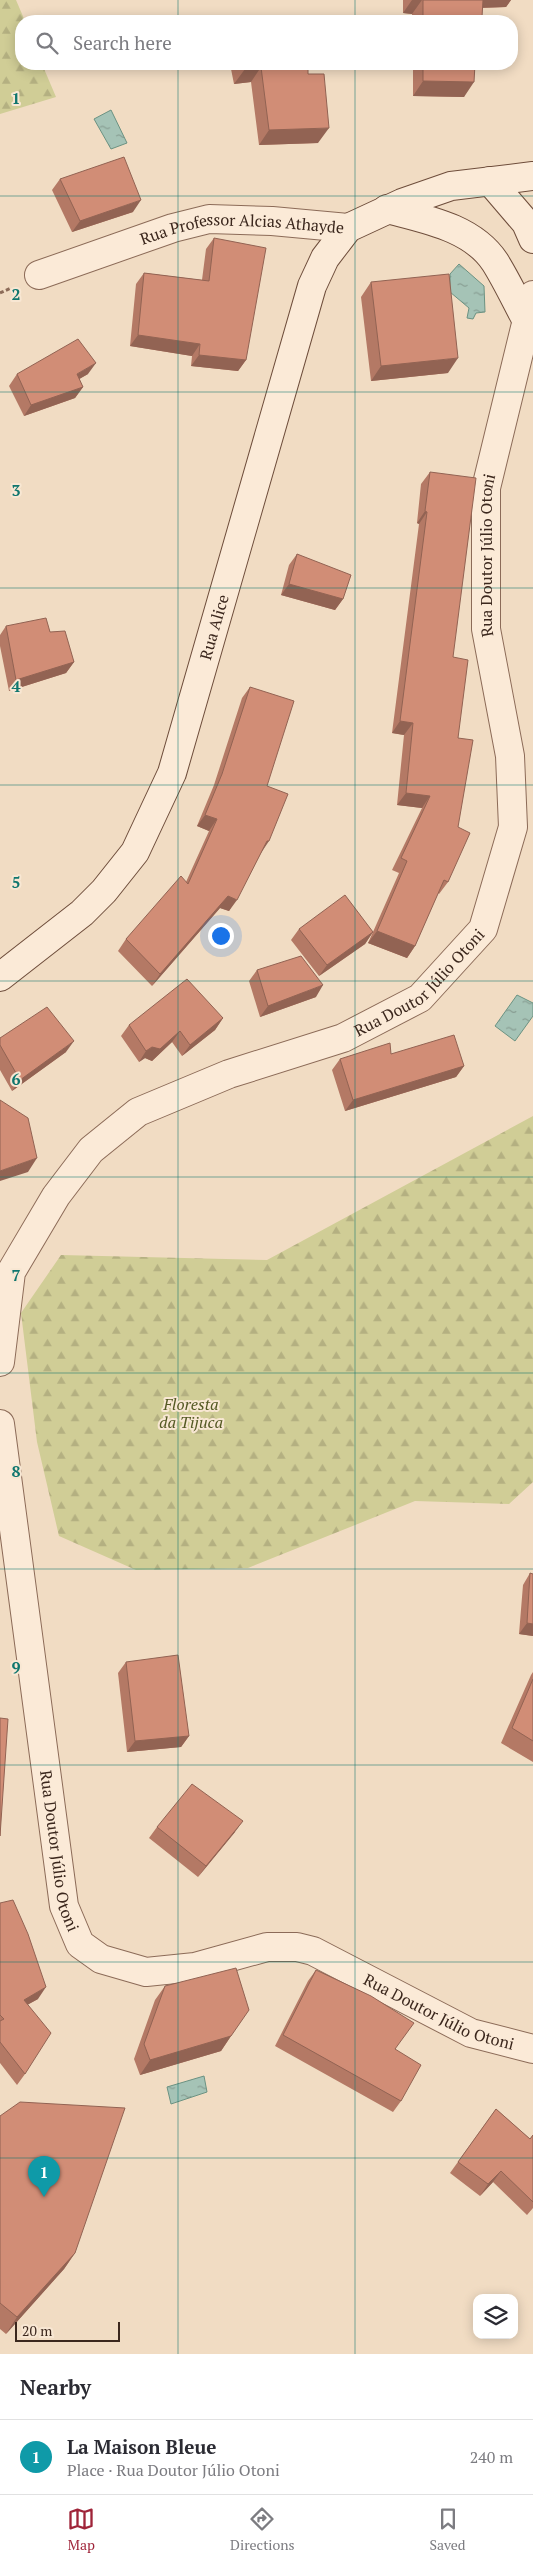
<!DOCTYPE html>
<html lang="en">
<head>
<meta charset="utf-8">
<style>
  body { margin:0; font-family:"PT Serif",serif; background:#f2f2f3; color:#2b2b33 }
  .controls { position:absolute; right:15px; bottom:15px; display:grid; overflow:hidden; border-radius:10px; box-shadow:0 2px 12px #0003 }
  .controls button { width:45px; height:45px; display:grid; place-items:center; padding:0; border:0; border-bottom:1px solid #e1e1e2; background:#fff; color:#2b2b33; font:25px sans-serif }
  .scale { position:absolute; left:15px; bottom:12px; width:105px; box-sizing:border-box; padding-left:5px; border:2px solid #3b271d; border-top:0; font-size:14px; line-height:18px; white-space:nowrap; color:#3b271d; -webkit-text-stroke:4px #f8e7d3; paint-order:stroke }
  .you { position:absolute; left:220px; top:935px; width:18px; height:18px; margin:-12px; border:4px solid #fff; border-radius:50%; background:#1a73e8; box-shadow:0 0 0 8px #1a73e833 }
  .badge { display:grid; place-items:center; width:32px; height:32px; border-radius:50%; background:#9f2439; color:#fff; font-size:16px; font-weight:700 }
  .pin { position:absolute; translate:-50% -41px; filter:drop-shadow(0 1px 2px #0008) }
  .pin::after { content:''; position:absolute; top:26px; width:18px; height:15px; background:inherit; clip-path:polygon(0 0,100% 0,50% 100%) }
  .list { margin:0; padding:0; list-style:none }
  h2 { display:flex; justify-content:space-between; align-items:center; height:65px; margin:0; padding:0 20px; font-size:21px }
  h2 small { font-size:16px; font-weight:400; color:#7c7c81 }
  .list li { display:grid; grid-template-columns:32px 1fr auto; gap:15px; align-items:center; box-sizing:border-box; height:75px; padding:0 20px; border-top:1px solid #e1e1e2 }
  .list b { display:block; font-size:19px; white-space:nowrap }
  .list p { margin:0; font-size:16px; white-space:nowrap; color:#7c7c81 }
  .list em { font-size:16px; font-style:normal; color:#7c7c81 }
  .icon { flex:none; width:28px; height:28px; fill:none; stroke:currentColor; stroke-width:2; stroke-linecap:round; stroke-linejoin:round }
  .map { position:relative; flex:none; width:533px; height:2354px; overflow:hidden }
  .search { position:absolute; background:#fff; box-shadow:0 2px 12px #0003; left:15px; right:15px; top:15px; height:55px; display:flex; align-items:center; gap:12px; box-sizing:border-box; padding:0 18px; border-radius:20px; color:#7c7c81; font-size:19px }
  .sheet { height:140px; background:#fff }
  nav { display:flex; justify-content:space-around; align-items:center; box-sizing:border-box; height:70px; border-top:1px solid #e1e1e2; background:#fff; font-size:14px; color:#7c7c81 }
  nav a { display:grid; justify-items:center; gap:2px }
  nav .on { color:#9f2439 }
  .map>svg:first-child { display:block }
</style>
</head>
<body>
<div class="map">
<svg width="533" height="2354" viewBox="0 0 533 2354">
  <defs>
    <pattern id="forest-firs" width="22" height="20" patternUnits="userSpaceOnUse" patternTransform="scale(1.25)"><rect width="22" height="20" fill="#d0cd96"/><path d="M5 1l3.5 6h-7zM16 11l3.5 6h-7z" fill="#b4b081"/></pattern>
    <pattern id="water-ripples" width="26" height="14" patternUnits="userSpaceOnUse" patternTransform="scale(1.25)"><rect width="26" height="14" fill="#a5c3b6"/><path d="M2 4q2-2 4 0t4 0M15 11q2-2 4 0t4 0" fill="none" stroke="#889e93"/></pattern>
  </defs>
  <rect width="100%" height="100%" fill="#f1dcc3"/>
  <path fill="url(#forest-firs)" d="M0,0H16L25,21H21V64H42L56,97L0,114Z
    M533,1116V1482L509,1504L415,1501L248,1568L136,1570L59,1536L37,1442L21,1313L61,1255L267,1260Z"/>
  <path fill="url(#water-ripples)" stroke="#6b9282" d="M111,110L127,143L111,149L94,119Z
    M459,264L484,286L485,312L476,313L473,319L467,318L469,308L450,292V274Z
    M517,995L533,1003V1016L515,1041L495,1026Z
    M204,2076L207,2092L171,2104L167,2087Z"/>
  <g fill="none" stroke-linecap="round" stroke-linejoin="round">
    <g stroke="#8c6b58" stroke-width="30">
      <g id="street">
        <path id="s1" d="M39,275L173,228L209,219L272,221L348,228"/>
        <path id="s2" d="M0,1362L11,1272L56,1196L91,1150L138,1112L229,1074L343,1038L420,998L483,929L513,827L510,756L486,629V488L533,295"/>
        <path id="s3" d="M0,1424L64,1906L80,1944L101,1959L146,1972L195,1967L267,1947H297L313,1951L471,2033L533,2049"/>
      </g>
    </g>
    <g stroke="#6e4d3b" stroke-width="30">
      <g id="secondary">
        <path d="M490,181L526,223L533,239"/>
        <path d="M387,209C424,219 472,227 495,262C507,281 517,303 528,323"/>
        <path id="s4" d="M0,977L82,913L104,891L135,852L172,773L312,286L325,258L348,228L402,203L451,186L533,176"/>
      </g>
    </g>
    <path stroke="#8c6b58" stroke-width="3" stroke-dasharray="4 2.5" stroke-linecap="butt" d="M0,293L11,288"/>
    <use href="#street" stroke="#fbead7" stroke-width="28"/>
    <use href="#secondary" stroke="#fbead7" stroke-width="28"/>
  </g>
  <path fill="#b47965" d="M403,0H511L506,7L482,8L478,21H412V14L403,13Z
    M230,64H308V74L318,143L259,145L251,82L234,84Z
    M413,64H475L464,97L413,96Z
    M60,179L133,212L72,232L52,190Z
    M214,238L246,360L238,371L191,366L192,356L130,346L136,284L144,273L202,280L206,249Z
    M371,282L448,373L371,381L361,297Z
    M17,374H88L79,379L83,387L75,398L24,416L9,386Z
    M430,472L453,657L458,738L448,882L439,894L438,893L415,946L407,958L368,943L373,932L365,944L319,976L291,940L299,929L373,932L399,873L392,870L422,808L397,805L404,735L392,733L419,524L417,523L421,484Z
    M297,554L343,599L335,610L281,595L289,565Z
    M6,626L50,632L74,662L66,673L9,691L0,646V635Z
    M250,687L267,786L261,853L229,911L220,908L152,986L118,951L126,939L186,882L209,831L197,826L214,785L242,698Z
    M257,970L316,997L260,1017L249,981Z
    M223,1018L215,1030L182,1056L172,1042L152,1061L145,1058L139,1062L121,1036L129,1025Z
    M0,1038L66,1052L12,1091L0,1070Z
    M340,1059L464,1066L456,1077L345,1111L332,1070Z
    M530,1573L533,1574V1636L519,1634L523,1585Z
    M126,1662L189,1736L181,1747L127,1752L118,1673Z
    M533,1672V1762L501,1743L531,1675Z
    M157,1827L235,1832L198,1877L149,1838Z
    M0,1903L38,1999L27,2005L25,2074L17,2085L0,2063Z
    M316,1970L396,2049L401,2101L393,2112L275,2046L308,1981Z
    M165,1986L231,2036L221,2051L140,2075L134,2059L155,2000Z
    M496,2109L530,2139L533,2135V2208L527,2215L493,2182L480,2196L450,2173Z
    M0,2116L75,2253L64,2269L6,2334L0,2329Z"/>
  <path fill="#926353" d="M412,0H422L412,14L403,13Z
    M478,0H511L506,7L473,8Z
    M482,17L478,21H473L476,18Z
    M261,67L251,82L234,84L245,69Z
    M423,81L474,82L464,97L413,96Z
    M329,128L318,143L259,145L269,130Z
    M141,200L133,212L72,232L80,221Z
    M138,335L200,344L192,356L130,346Z
    M199,355L246,360L238,371L191,366Z
    M458,358L448,373L371,381L381,366Z
    M96,363L88,374L69,385L77,374Z
    M83,387L75,398L24,416L31,405Z
    M425,511L427,512L419,524L417,523Z
    M289,584L343,599L335,610L281,595Z
    M74,662L66,673L9,691L16,680Z
    M400,721L413,723L404,735L392,733Z
    M406,793L430,796L422,808L397,805Z
    M205,815L217,819L209,831L197,826Z
    M267,841H269L261,853L259,852Z
    M228,896L237,900L229,911L220,908L152,986L160,974Z
    M377,931L415,946L407,958L368,943Z
    M373,932L365,944L319,976L327,965Z
    M323,985L316,997L260,1017L268,1006Z
    M223,1018L215,1030L182,1056L190,1045Z
    M180,1031L172,1042L152,1061L145,1058L139,1062L146,1051Z
    M74,1041L66,1052L12,1091L20,1080Z
    M464,1066L456,1077L345,1111L353,1100Z
    M37,1158L28,1172L0,1181V1171Z
    M527,1623L533,1624V1636L519,1634Z
    M189,1736L181,1747L127,1752L135,1741Z
    M243,1821L235,1832L198,1877L206,1866Z
    M46,1987L38,1999L16,2011L24,2000Z
    M231,2036L221,2051L140,2075L150,2060Z
    M501,2171L493,2182L480,2196L488,2184Z
    M75,2253L64,2269L6,2334L17,2317Z"/>
  <path fill="#d18d76" stroke="#926353" d="M423,0H483L482,17L476,18V21H423Z
    M243,64H308V74H324L329,128L269,130L261,67L245,69Z
    M423,64H475L474,82L423,81Z
    M124,157L141,200L80,221L60,179Z
    M214,238L266,248L246,360L199,355L200,344L138,335L144,273L209,281Z
    M449,274L458,358L381,366L371,282Z
    M78,339L96,363L77,374L83,387L31,405L17,374Z
    M430,472L476,478L453,657L468,660L458,738L473,740L458,827L470,833L448,882L444,880L415,946L377,931L407,861L401,858L430,796L406,793L413,723L400,721L427,512L425,511Z
    M297,554L351,575L343,599L289,584Z
    M46,618L50,632L65,631L74,662L16,680L6,626Z
    M250,687L294,701L267,786L288,794L269,841H267L237,900L228,896L160,974L126,939L181,876L188,884L217,819L205,815L222,774Z
    M345,895L373,932L327,965L299,929Z
    M301,956L323,985L268,1006L257,970Z
    M187,979L223,1018L190,1045L180,1031L160,1049L152,1047L146,1051L129,1025Z
    M47,1007L74,1041L20,1080L0,1045V1038Z
    M454,1035L464,1066L353,1100L340,1059L390,1043L391,1054Z
    M0,1100L28,1118L37,1158L0,1171Z
    M530,1573L533,1574V1624L527,1623Z
    M178,1655L189,1736L135,1741L126,1662Z
    M533,1679V1741L512,1728Z
    M0,1718L8,1719L0,1836Z
    M192,1784L243,1821L206,1866L157,1827Z
    M13,1900L28,1934L46,1987L24,2000L51,2033L25,2074L0,2042V2021L4,2019L0,2015V1903Z
    M236,1968L249,2010L231,2036L150,2060L144,2044L165,1986Z
    M316,1970L371,1996L414,2023L395,2049L421,2065L401,2101L283,2035Z
    M20,2102L125,2108L75,2253L17,2317L0,2303V2116Z
    M496,2109L530,2139L533,2135V2202L501,2171L488,2184L458,2162Z"/>
  <path fill="none" stroke="#0f766e" stroke-width="1" stroke-opacity="0.55" d="M178,0V21M355,0V21M178,64V2354M355,64V2354M0,196H533M0,392H533M0,588H533M0,785H533M0,981H533M0,1177H533M0,1373H533M0,1569H533M0,1765H533M0,1962H533M0,2158H533"/>
  <g text-anchor="middle" stroke-width="4" stroke-linejoin="round" paint-order="stroke">
    <g font-size="16" fill="#3b271d" stroke="#f8e7d3">
      <text dy="6" stroke="none"><textPath href="#s1" startOffset="211">Rua Professor Alcias Athayde</textPath></text>
      <text dy="6" stroke="none"><textPath href="#s2" startOffset="1076">Rua Doutor Júlio Otoni</textPath></text>
      <text dy="6" stroke="none"><textPath href="#s4" startOffset="424">Rua Alice</textPath></text>
      <text dy="6" stroke="none"><textPath href="#s2" startOffset="611">Rua Doutor Júlio Otoni</textPath></text>
      <text dy="6" stroke="none"><textPath href="#s3" startOffset="431">Rua Doutor Júlio Otoni</textPath></text>
      <text dy="6" stroke="none"><textPath href="#s3" startOffset="911">Rua Doutor Júlio Otoni</textPath></text>
    </g>
    <g font-size="16" font-style="italic" fill="#545923" stroke="#f8e7d3">
      <text x="191" y="1410">Floresta<tspan x="191" dy="18">da Tijuca</tspan></text>
    </g>
  </g>
  <g font-size="16" text-anchor="middle" font-weight="bold" fill="#0f766e" stroke="#f8e7d3" stroke-width="4" stroke-linejoin="round" paint-order="stroke">
    <text x="16" y="104">1</text>
    <text x="16" y="300">2</text>
    <text x="16" y="496">3</text>
    <text x="16" y="692">4</text>
    <text x="16" y="888">5</text>
    <text x="16" y="1085">6</text>
    <text x="16" y="1281">7</text>
    <text x="16" y="1477">8</text>
    <text x="16" y="1673">9</text>
  </g>
</svg>
<div class="controls">
<button><svg class="icon" aria-label="layers" viewBox="0 0 24 24"><path d="M12 4l9 5-9 5-9-5zM3 14l9 5 9-5"/></svg></button>
</div>
<div class="scale">20 m</div>
<div class="you"></div>
<div class="pin badge" style="left:44px;top:2197px;background:#0f9aa8">1</div>
<div class="search"><svg class="icon" aria-label="search" viewBox="0 0 24 24"><circle cx="10" cy="10" r="6"/><path d="M15 15l6 6"/></svg>Search here</div>
</div>
<section class="sheet">
<h2>Nearby<small></small></h2>
<ul class="list">
<li><span class="badge" style="background:#0f9aa8">1</span><div><b>La Maison Bleue</b><p>Place · Rua Doutor Júlio Otoni</p></div><em>240 m</em></li>
</ul>
</section>
<nav>
<a class="on"><svg class="icon" aria-label="map" viewBox="0 0 24 24"><path d="M3 6l6-2 6 2 6-2v14l-6 2-6-2-6 2zM9 4v14M15 6v14"/></svg>Map</a>
<a><svg class="icon" aria-label="directions" viewBox="0 0 24 24"><path d="M12 3l9 9-9 9-9-9zM9 14v-3h6M13 9l2 2-2 2"/></svg>Directions</a>
<a><svg class="icon" aria-label="saved" viewBox="0 0 24 24"><path d="M7 4h10v16l-5-4-5 4z"/></svg>Saved</a>
</nav>
</body>
</html>
